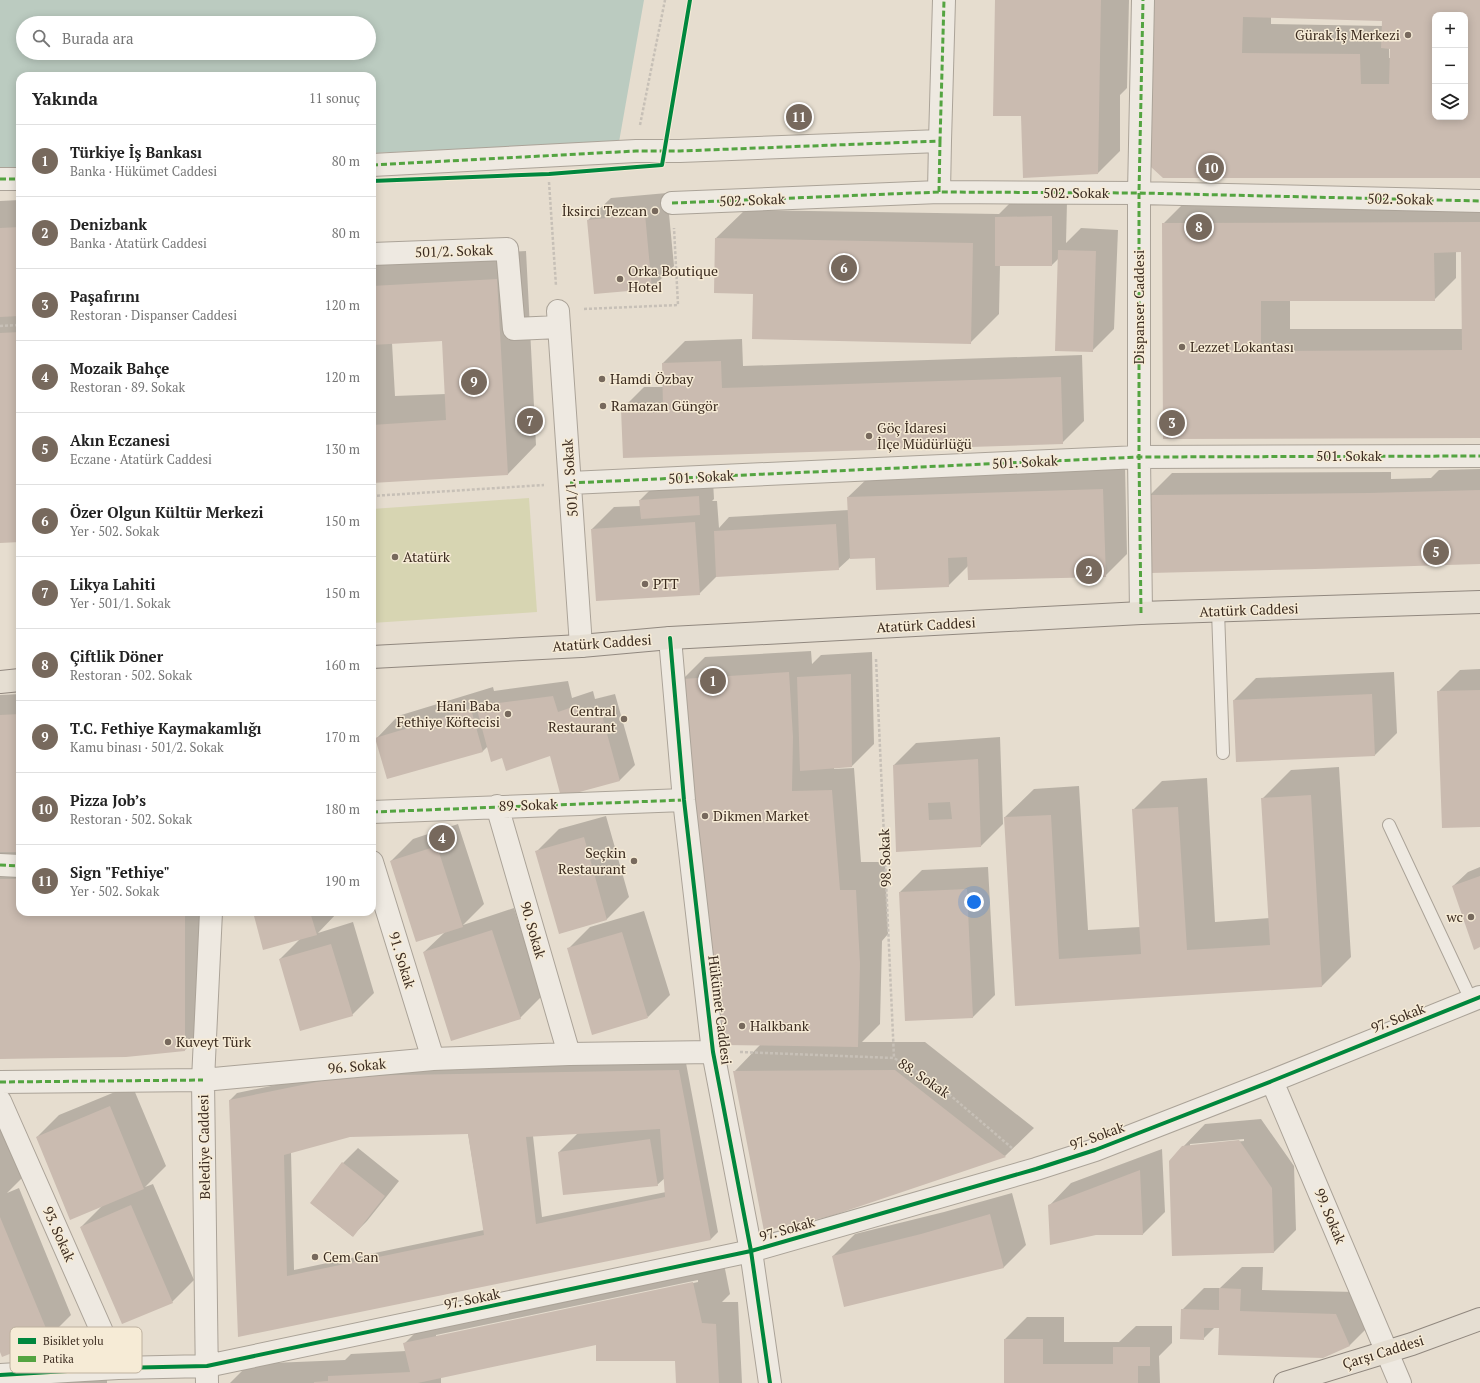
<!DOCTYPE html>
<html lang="tr">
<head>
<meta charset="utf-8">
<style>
  body { margin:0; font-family:"PT Serif",serif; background:#f2f2f2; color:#222 }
  .controls { position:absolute; right:12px; top:12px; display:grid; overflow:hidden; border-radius:8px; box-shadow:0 2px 10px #0003 }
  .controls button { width:36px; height:36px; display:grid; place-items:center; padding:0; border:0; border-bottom:1px solid #e0e0e0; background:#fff; color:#222; font:20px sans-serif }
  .you { position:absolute; left:974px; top:902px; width:14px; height:14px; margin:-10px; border:3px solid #fff; border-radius:50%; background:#1a73e8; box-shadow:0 0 0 6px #1a73e833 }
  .badge { display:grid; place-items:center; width:26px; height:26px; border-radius:50%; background:#77695d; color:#fff; font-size:13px; font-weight:700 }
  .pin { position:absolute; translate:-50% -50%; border:2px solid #fff; box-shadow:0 1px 4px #0006 }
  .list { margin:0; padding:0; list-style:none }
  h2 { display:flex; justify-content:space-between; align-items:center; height:52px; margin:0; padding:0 16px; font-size:17px }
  h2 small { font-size:13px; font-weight:400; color:#767676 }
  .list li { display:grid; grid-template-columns:26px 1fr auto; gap:12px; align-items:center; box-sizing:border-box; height:72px; padding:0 16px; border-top:1px solid #e0e0e0 }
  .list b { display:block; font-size:15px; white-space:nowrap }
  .list p { margin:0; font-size:13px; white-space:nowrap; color:#767676 }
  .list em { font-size:13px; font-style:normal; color:#767676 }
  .icon { flex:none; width:22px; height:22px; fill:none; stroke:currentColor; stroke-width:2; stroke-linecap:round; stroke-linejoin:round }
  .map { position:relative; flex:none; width:1480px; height:1383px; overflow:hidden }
  .search { position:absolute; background:#fff; box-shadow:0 2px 10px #0003; left:16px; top:16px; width:360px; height:44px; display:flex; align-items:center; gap:10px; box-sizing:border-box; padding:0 14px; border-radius:22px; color:#767676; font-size:15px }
  .panel { position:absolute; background:#fff; box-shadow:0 2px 10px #0003; left:16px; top:72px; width:360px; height:844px; border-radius:12px }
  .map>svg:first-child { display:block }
</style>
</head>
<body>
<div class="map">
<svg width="1480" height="1383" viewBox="0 0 1480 1383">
  <rect width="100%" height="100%" fill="#e6ddcf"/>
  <path fill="#d7d5b2" d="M529,498L537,612L372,623V509Z"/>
  <path fill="#bbcbc0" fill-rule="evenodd" d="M0,0H644L619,142L372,153V76H20V168L0,169ZM23,23H369V53H23Z"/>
  <path fill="#0003" fill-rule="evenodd" d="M996,0H1129L1127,88L1120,95V151L1098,173L1022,115Z
    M1153,0H1480V177H1163ZM1435,15H1465V117H1435ZM1271,17L1383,19V26L1271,24ZM1389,48H1391V58H1389Z
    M667,193L674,266L652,288L588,220L611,198Z
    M20,200V541L0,542V201Z
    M1186,201H1480V437L1164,438V223ZM1456,251H1462L1463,329H1290V300H1434L1456,278Z
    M1011,202H1067L1066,243L1081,228L1118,230L1114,329L1092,351L1059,258L1052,265H1000L999,314L970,343L754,293L716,238L745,210L999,214Z
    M526,251L536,445L508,474L372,482V259ZM443,340L446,394L395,396L392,343Z
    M742,339L743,366L1082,355L1084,421L1062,443L622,409L644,387H664L663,363L685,341Z
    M1125,467L1127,554L1105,576L968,566L948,586L876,557L850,558L838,569L717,576L699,594L592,529L614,507L641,506L640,500L655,485L713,481L714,499L712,501H717L719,528L729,517L849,510L848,497L871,475Z
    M1480,469V563L1150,495L1172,473L1391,472V479L1431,478L1439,470Z
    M811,651L812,664L821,655L872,652L874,744L852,766L834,767V769L854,768L861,862H885L888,934L882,941L880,1024L862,1042H925L1034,1128L1005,1156L734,1072L760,1045L683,679L705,657Z
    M1480,669V826L1438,692L1460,670Z
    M1394,672L1397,733L1375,755L1237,761L1234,700L1256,678Z
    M568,681L572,698L593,691L595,699L615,694L635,765L620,780L562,796L551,755L503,757L488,746L483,751L376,739L398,716L493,687L494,691Z
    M20,694V912H207V1028L185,1050L126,1056L0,1058V695Z
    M1000,737L1003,824L981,846L897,851L894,765L916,743Z
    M1339,767L1351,957L1322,986L1016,1005L1005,817L1034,789L1079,786L1088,930L1140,927L1133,810L1162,781L1207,778L1215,922L1270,918L1262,799L1291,770Z
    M606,816L629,897L607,919L560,933L537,851L559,829Z
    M458,824L484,904L463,925L514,908L542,996L520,1018L424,952L445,932L391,861L413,839Z
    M988,867L995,995L973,1017L906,1020L900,892L922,870Z
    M1480,867V946L1453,886L1468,872Z
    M644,911L670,995L648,1017L568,949L590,927Z
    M254,912H338L318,933L353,922L374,993L352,1015L280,959L301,938Z
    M686,1063L718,1232L711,1239L239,1335L230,1100L237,1093L354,1069ZM468,1133L484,1230L294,1270L291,1152L350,1136ZM578,1133L559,1152L657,1185L665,1178L666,1192L542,1217L533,1136Z
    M132,1085L166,1166L145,1187L153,1184L194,1280L172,1302L81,1227L103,1205L37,1137L59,1115Z
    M0,1119L24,1176L7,1193L19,1188L71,1315L49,1337L0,1349Z
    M1261,1119L1294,1166L1296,1230L1274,1252L1183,1147L1205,1124ZM1244,1139V1141L1190,1146V1144Z
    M358,1148L399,1181L367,1221L352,1236L311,1203L343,1163Z
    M1162,1149L1165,1212L1143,1234L1049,1206L1071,1183Z
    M1012,1193L1026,1245L1004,1267L845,1306L833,1256L855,1234L944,1212Z
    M722,1254L730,1294L722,1302H738L742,1383H677L676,1360L597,1344L441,1377V1383H230L249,1364L345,1360L351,1354L406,1351L404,1344L433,1315ZM698,1280V1282L436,1337V1335Z
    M1242,1267H1263L1262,1290L1358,1292L1372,1323L1350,1345L1323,1357L1220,1327H1215L1203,1339L1182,1310L1204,1288H1220Z
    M1027,1317H1064V1342H1119L1136,1326H1172V1343L1159,1356L1160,1383H1005V1339Z
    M107,1373V1383H54L63,1374Z"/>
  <path fill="#cabbb0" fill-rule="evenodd" d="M995,0H1101L1098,174L1023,178L1021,116H993Z
    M1152,0H1480V178H1163L1151,167ZM1435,15H1465V117H1435ZM1243,17L1382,21L1381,48L1390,49L1389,84H1361L1360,54L1242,53Z
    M645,214L652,289L594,294L587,220Z
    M1052,216V266H995V217Z
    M1480,222V438L1163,439L1162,223ZM1461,252L1462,350L1261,351V301H1435L1434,253Z
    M20,227V316L0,317V228Z
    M715,238L973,243L971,344L752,339L753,294L714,293Z
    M1058,250L1096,251L1093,352L1055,351Z
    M497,279L508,475L372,483V425L446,420L442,341L372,345V286Z
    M20,332V542L0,543V333Z
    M721,361L722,388L1061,377L1063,444L623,458L621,409L663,407L662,363Z
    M1103,489L1106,577L968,580L967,557L948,558L949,587L876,590L875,558L850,559L847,497Z
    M1480,490V564L1315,569L1150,573L1149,495L1369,493Z
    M699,496L700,515L641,519L639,500Z
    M695,522L700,595L596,601L591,529Z
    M836,524L839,570L716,577L714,531Z
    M789,672L793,737L792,791L832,790L840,890H856L860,964L858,1047L723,1045L699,852L682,679Z
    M851,674L852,767L800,771L797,677Z
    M1480,690V827L1442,828L1437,691Z
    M1372,694L1375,756L1236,762L1233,700Z
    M553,696L558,712L578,705L580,713L600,708L620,781L561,797L550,756L506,771L502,758L491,762L476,706Z
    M471,709L483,752L387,779L375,738Z
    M20,714V852H0V715Z
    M978,759L981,847L896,852L893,765ZM950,802L952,819L929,820L928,803Z
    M1311,795L1322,987L1015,1006L1004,817L1051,815L1059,959L1141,954L1132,809L1178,807L1187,950L1270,945L1261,798Z
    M584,837L607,920L559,934L535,851Z
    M437,846L463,927L416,942L390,861Z
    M1480,876V947L1474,950L1452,886Z
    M0,879H20V912H185V1051L126,1057L0,1059Z
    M967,889L973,1018L905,1021L899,892Z
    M253,912H310L317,935L263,950Z
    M492,930L521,1019L451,1041L423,952Z
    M622,932L648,1018L592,1035L567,948Z
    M331,944L353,1016L300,1031L279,959Z
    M679,1070L711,1240L238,1337L229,1100L346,1076ZM660,1129L665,1197L536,1224L526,1137ZM468,1134L484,1235L287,1276L284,1155L350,1137Z
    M895,1070L1006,1157L831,1216L764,1231L733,1071Z
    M110,1106L144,1189L70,1220L36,1137Z
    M650,1139L658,1186L563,1195L558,1152Z
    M1239,1140L1272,1188L1274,1253L1172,1256L1169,1161L1182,1146Z
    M342,1162L385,1196L353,1237L310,1203Z
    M1140,1170L1143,1235H1096L1050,1245L1048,1205Z
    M131,1205L173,1303L122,1324L80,1227Z
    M990,1214L1004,1268L844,1307L832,1256L921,1234Z
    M0,1217L50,1338L2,1357L0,1352Z
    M693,1282L702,1323L716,1324L719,1383H676L675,1361H596V1345L418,1383H314V1382L328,1381V1376L410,1372L403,1343Z
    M1219,1288L1241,1289L1240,1311L1336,1314L1350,1346L1323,1358L1218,1355L1219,1328H1204V1340L1180,1339L1181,1309L1219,1310Z
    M1004,1339H1043V1364H1113V1347H1150V1366H1138V1383H1004Z"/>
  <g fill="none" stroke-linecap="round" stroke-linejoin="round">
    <g stroke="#aba398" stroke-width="14">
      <path id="lane" d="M1218,611L1223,753
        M1389,825L1471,1000"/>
    </g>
    <g stroke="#aba398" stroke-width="24">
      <path id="street" d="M372,165L636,151H680L940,141L944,0
        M0,179H20
        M939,192L940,141
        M672,203L939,192L1139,193L1480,201
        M372,254L507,249L514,329L559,327
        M558,311L581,646
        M570,483L1139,457L1480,456
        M1141,613L1139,457V193L1143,0
        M670,638L684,800L713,1052L751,1251L770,1383
        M497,806L569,1054
        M372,812L684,800
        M372,862L433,1059
        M0,865L20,866
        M1272,1081L1400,1383
        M0,1082L203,1080L433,1059L569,1054L713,1052
        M0,1101L118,1368
        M0,1375L118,1368L207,1366L751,1251L1036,1169L1095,1150L1272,1081L1480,997
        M207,1383L203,1080L211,912"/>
    </g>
    <g stroke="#91887f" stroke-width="24">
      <path id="primary" d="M372,657L581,646L670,638L1141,613L1480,602
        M0,682L20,680
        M1285,1383L1412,1344L1480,1319"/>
    </g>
    <path stroke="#c7c0b7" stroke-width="2.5" stroke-dasharray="3 2" stroke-linecap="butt" d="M640,125L665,0
      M549,182L556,286
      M584,309L678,305L674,228
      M0,326L20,325
      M372,496L544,485
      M876,659L894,1058
      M740,1052L894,1058L937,1084L1012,1148"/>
    <use href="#lane" stroke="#eee9e1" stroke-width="12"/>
    <use href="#street" stroke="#eee9e1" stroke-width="22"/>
    <use href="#primary" stroke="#e5ded2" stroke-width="22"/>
    <path stroke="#54a441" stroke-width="3" stroke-dasharray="6 3" stroke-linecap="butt" d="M372,165L636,151H680L940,141L944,0
      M0,179H20
      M939,192L940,141
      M672,203L939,192L1139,193L1480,201
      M570,483L1139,457L1480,456
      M1141,613L1139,457V193L1143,0
      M372,812L684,800
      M0,865L20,866
      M0,1082L203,1080"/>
    <g stroke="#f6ebd6" stroke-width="6">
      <path id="cycleway" d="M372,181L549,174L662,165L690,0
        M670,638L684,800L713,1052L751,1251L770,1383
        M0,1375L118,1368L207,1366L751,1251L1036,1169L1095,1150L1272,1081L1480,997"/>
    </g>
    <use href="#cycleway" stroke="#00873e" stroke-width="4"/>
  </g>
  <g fill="#77695d" stroke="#f6ebd6" stroke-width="1.5">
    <circle cx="1408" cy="35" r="4"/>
    <circle cx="655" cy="211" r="4"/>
    <circle cx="620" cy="279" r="4"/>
    <circle cx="1182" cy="347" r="4"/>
    <circle cx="602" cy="379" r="4"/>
    <circle cx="603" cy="406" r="4"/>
    <circle cx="869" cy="436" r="4"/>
    <circle cx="395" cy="557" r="4"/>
    <circle cx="645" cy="584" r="4"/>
    <circle cx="508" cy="714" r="4"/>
    <circle cx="624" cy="719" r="4"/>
    <circle cx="705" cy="816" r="4"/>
    <circle cx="634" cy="861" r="4"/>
    <circle cx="1471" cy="917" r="4"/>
    <circle cx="742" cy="1026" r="4"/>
    <circle cx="168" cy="1042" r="4"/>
    <circle cx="315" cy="1257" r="4"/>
  </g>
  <g text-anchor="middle" stroke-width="3" stroke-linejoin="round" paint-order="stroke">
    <g font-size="14" fill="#3b2b1f" stroke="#f6ebd6" text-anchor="start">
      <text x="1400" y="40" text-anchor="end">Gürak İş Merkezi</text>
      <text x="647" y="216" text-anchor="end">İksirci Tezcan</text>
      <text x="628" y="276">Orka Boutique<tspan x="628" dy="16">Hotel</tspan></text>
      <text x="1190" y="352">Lezzet Lokantası</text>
      <text x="610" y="384">Hamdi Özbay</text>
      <text x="611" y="411">Ramazan Güngör</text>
      <text x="877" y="433">Göç İdaresi<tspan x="877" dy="16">İlçe Müdürlüğü</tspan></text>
      <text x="403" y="562">Atatürk</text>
      <text x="653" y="589">PTT</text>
      <text x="500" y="711" text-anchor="end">Hani Baba<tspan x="500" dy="16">Fethiye Köftecisi</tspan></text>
      <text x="616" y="716" text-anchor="end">Central<tspan x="616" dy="16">Restaurant</tspan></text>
      <text x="713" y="821">Dikmen Market</text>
      <text x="626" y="858" text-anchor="end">Seçkin<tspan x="626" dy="16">Restaurant</tspan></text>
      <text x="1463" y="922" text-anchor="end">wc</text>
      <text x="750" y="1031">Halkbank</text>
      <text x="176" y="1047">Kuveyt Türk</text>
      <text x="323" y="1262">Cem Can</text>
    </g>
    <g font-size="14" fill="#3b2b1f" stroke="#f6ebd6">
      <text x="1076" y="198">502. Sokak</text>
      <text transform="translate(1400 199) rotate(1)" y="5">502. Sokak</text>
      <text transform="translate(752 200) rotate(-2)" y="5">502. Sokak</text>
      <text transform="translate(454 251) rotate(-2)" y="5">501/2. Sokak</text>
      <text transform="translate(1139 307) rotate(-90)" y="5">Dispanser Caddesi</text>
      <text x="1349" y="461">501. Sokak</text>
      <text transform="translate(1025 462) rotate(-3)" y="5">501. Sokak</text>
      <text transform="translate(701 477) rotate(-3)" y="5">501. Sokak</text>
      <text transform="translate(570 478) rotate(-94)" y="5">501/1. Sokak</text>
      <text transform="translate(1249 610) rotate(-2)" y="5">Atatürk Caddesi</text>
      <text transform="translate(926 625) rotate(-3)" y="5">Atatürk Caddesi</text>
      <text transform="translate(602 643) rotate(-4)" y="5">Atatürk Caddesi</text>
      <text transform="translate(528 805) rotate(-2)" y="5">89. Sokak</text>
      <text transform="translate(885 858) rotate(-92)" y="5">98. Sokak</text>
      <text transform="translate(533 930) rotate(74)" y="5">90. Sokak</text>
      <text transform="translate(402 960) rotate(73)" y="5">91. Sokak</text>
      <text transform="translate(720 1010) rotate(83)" y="5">Hükümet Caddesi</text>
      <text transform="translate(1398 1018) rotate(-22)" y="5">97. Sokak</text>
      <text transform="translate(357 1066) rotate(-5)" y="5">96. Sokak</text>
      <text transform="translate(924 1078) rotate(34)" y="5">88. Sokak</text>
      <text transform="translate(1097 1136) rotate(-20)" y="5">97. Sokak</text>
      <text transform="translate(204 1147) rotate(-91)" y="5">Belediye Caddesi</text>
      <text transform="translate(1330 1216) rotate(67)" y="5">99. Sokak</text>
      <text transform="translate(787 1229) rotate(-16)" y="5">97. Sokak</text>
      <text transform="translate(59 1234) rotate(66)" y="5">93. Sokak</text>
      <text transform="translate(472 1299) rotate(-12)" y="5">97. Sokak</text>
      <text transform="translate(1383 1352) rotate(-17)" y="5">Çarşı Caddesi</text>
    </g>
  </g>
  <rect x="10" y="1327" width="132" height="46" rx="6" fill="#f6ebd6" stroke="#beb19f" stroke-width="1"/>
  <rect x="18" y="1338" width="18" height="6" fill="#00873e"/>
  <rect x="18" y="1356" width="18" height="6" fill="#54a441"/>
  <g font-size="11" fill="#3b2b1f">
    <text x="43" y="1345">Bisiklet yolu</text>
    <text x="43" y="1363">Patika</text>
  </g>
</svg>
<div class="controls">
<button>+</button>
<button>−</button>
<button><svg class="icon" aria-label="layers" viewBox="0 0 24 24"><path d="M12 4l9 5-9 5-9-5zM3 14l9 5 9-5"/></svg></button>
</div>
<div class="you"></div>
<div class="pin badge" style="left:713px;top:681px">1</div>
<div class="pin badge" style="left:1089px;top:571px">2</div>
<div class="pin badge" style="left:1172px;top:423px">3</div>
<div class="pin badge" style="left:442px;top:838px">4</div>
<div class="pin badge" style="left:1436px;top:552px">5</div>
<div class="pin badge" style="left:844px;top:268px">6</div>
<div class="pin badge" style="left:530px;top:421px">7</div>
<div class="pin badge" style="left:1199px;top:227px">8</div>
<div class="pin badge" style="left:474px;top:382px">9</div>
<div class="pin badge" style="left:1211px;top:168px">10</div>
<div class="pin badge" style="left:799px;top:117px">11</div>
<div class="search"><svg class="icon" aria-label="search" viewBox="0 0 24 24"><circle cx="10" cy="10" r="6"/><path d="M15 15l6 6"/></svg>Burada ara</div>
<section class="panel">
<h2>Yakında<small>11 sonuç</small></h2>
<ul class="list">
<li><span class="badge">1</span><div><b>Türkiye İş Bankası</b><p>Banka · Hükümet Caddesi</p></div><em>80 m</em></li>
<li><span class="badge">2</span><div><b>Denizbank</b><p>Banka · Atatürk Caddesi</p></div><em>80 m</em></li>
<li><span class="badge">3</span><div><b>Paşafırını</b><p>Restoran · Dispanser Caddesi</p></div><em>120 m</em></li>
<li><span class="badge">4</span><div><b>Mozaik Bahçe</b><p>Restoran · 89. Sokak</p></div><em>120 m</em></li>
<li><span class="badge">5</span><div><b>Akın Eczanesi</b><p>Eczane · Atatürk Caddesi</p></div><em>130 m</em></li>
<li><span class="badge">6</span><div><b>Özer Olgun Kültür Merkezi</b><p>Yer · 502. Sokak</p></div><em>150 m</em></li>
<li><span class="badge">7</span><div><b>Likya Lahiti</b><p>Yer · 501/1. Sokak</p></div><em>150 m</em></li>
<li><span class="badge">8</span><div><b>Çiftlik Döner</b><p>Restoran · 502. Sokak</p></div><em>160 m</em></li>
<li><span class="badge">9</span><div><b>T.C. Fethiye Kaymakamlığı</b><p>Kamu binası · 501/2. Sokak</p></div><em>170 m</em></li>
<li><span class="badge">10</span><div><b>Pizza Job’s</b><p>Restoran · 502. Sokak</p></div><em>180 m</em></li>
<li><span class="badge">11</span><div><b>Sign &quot;Fethiye&quot;</b><p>Yer · 502. Sokak</p></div><em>190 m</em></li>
</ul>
</section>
</div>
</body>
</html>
